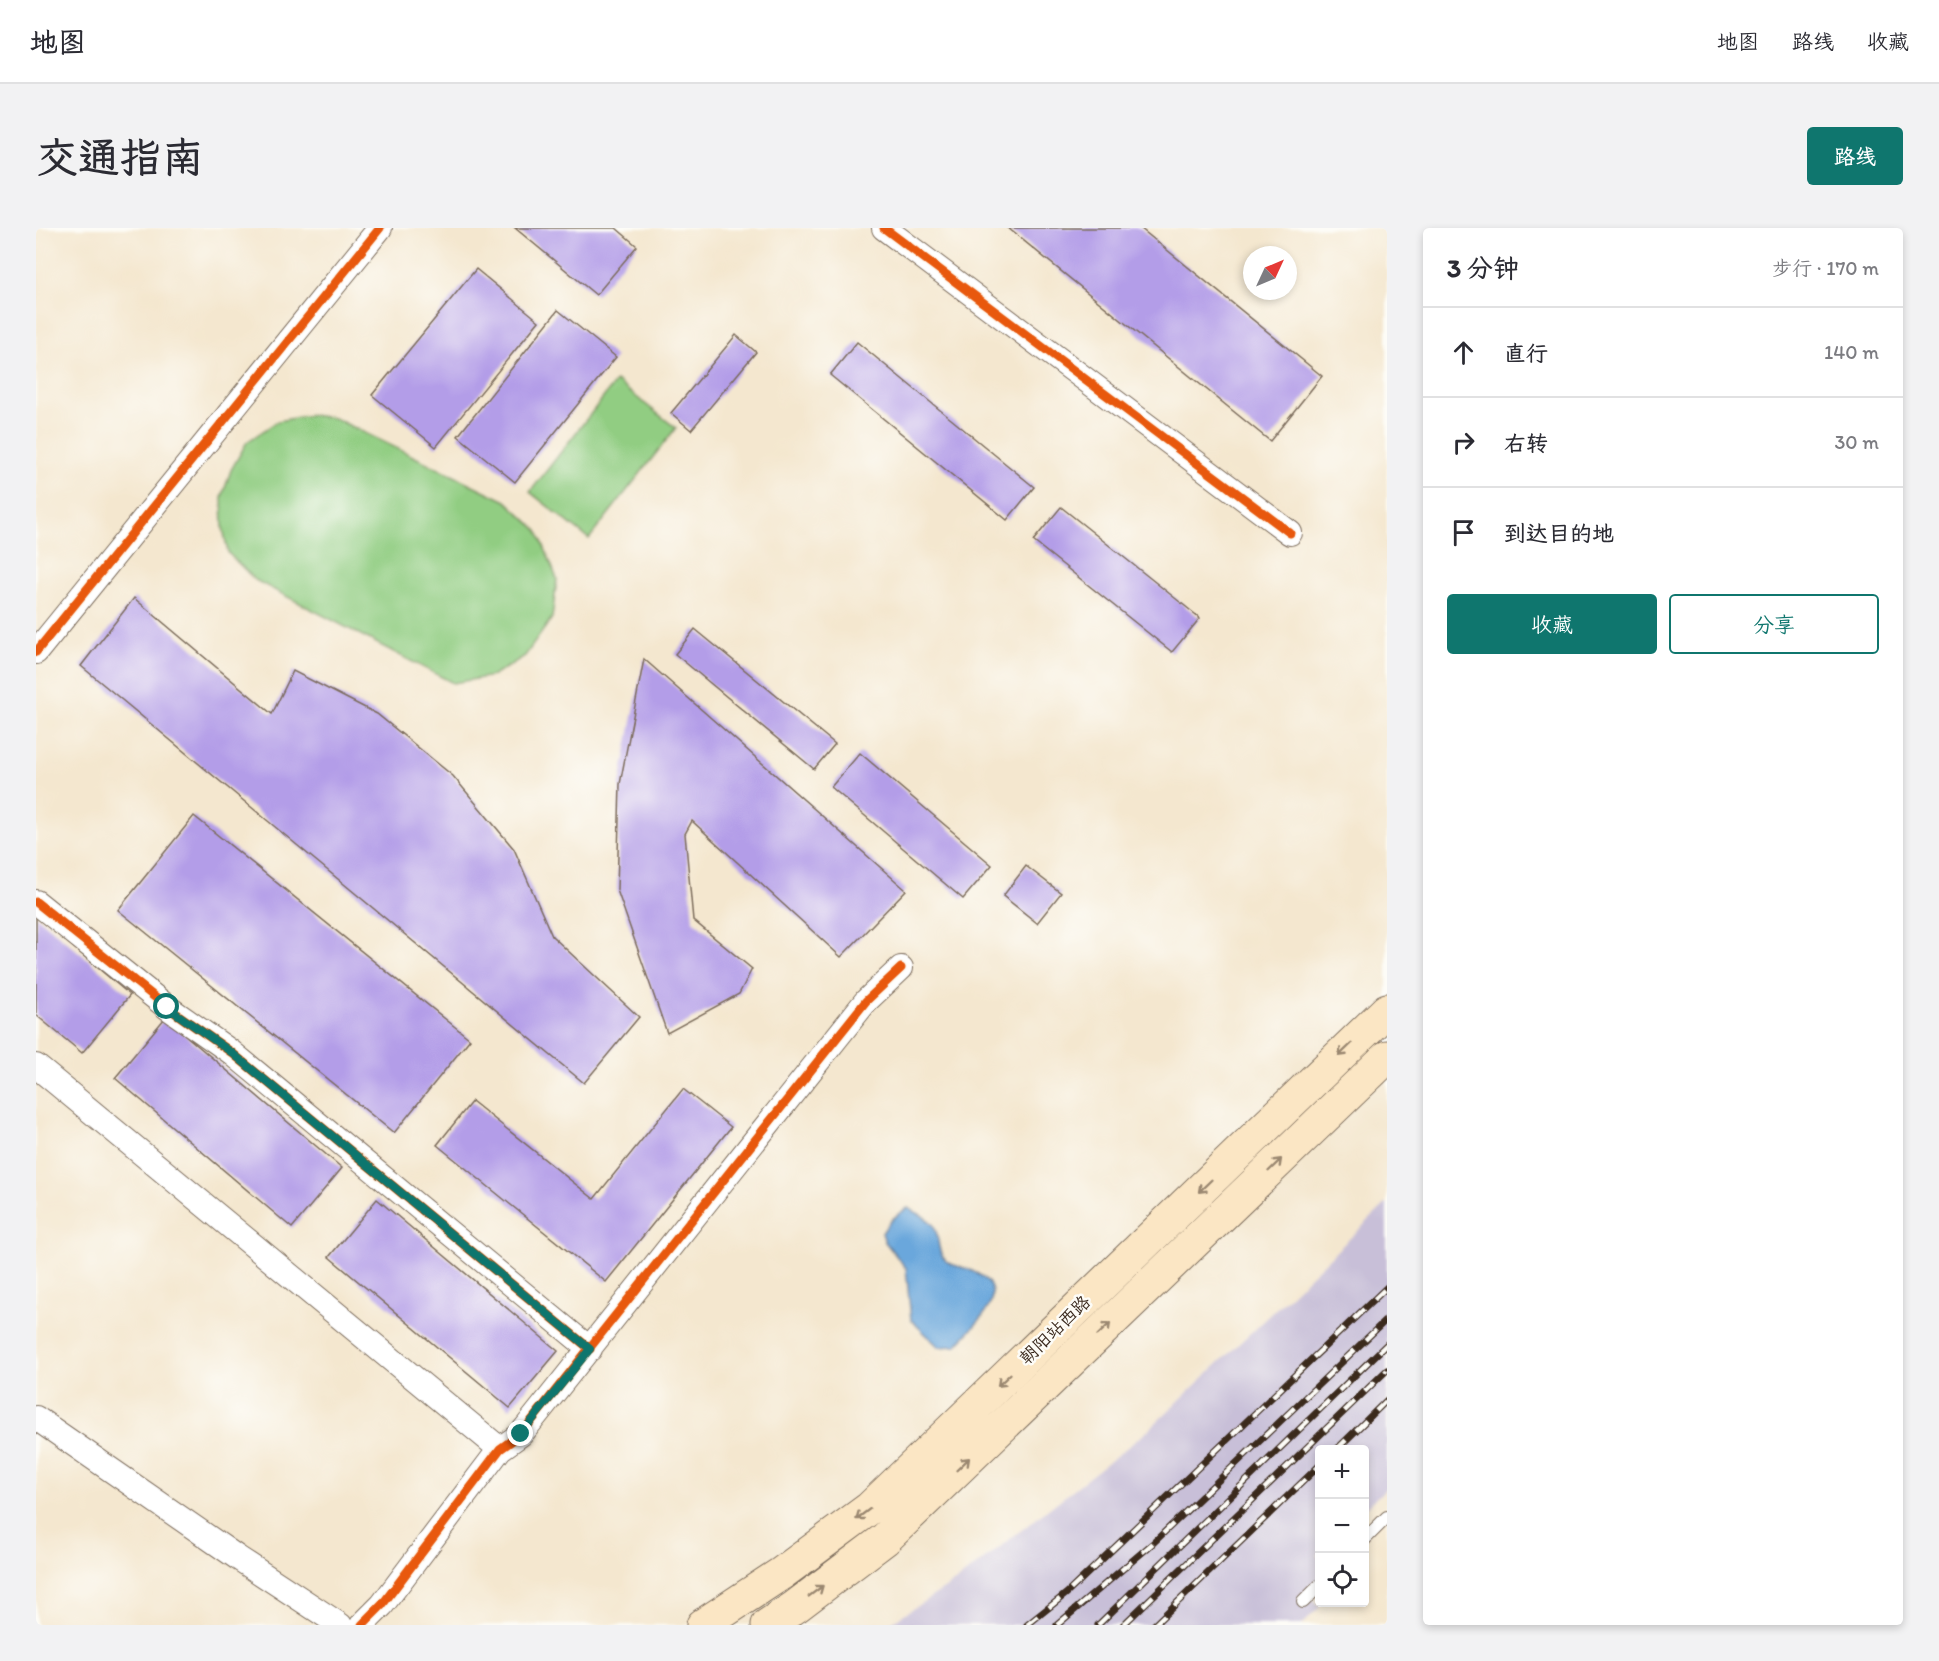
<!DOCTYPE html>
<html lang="zh">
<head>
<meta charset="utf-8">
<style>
  body { margin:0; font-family:Itim,"LXGW WenKai TC",sans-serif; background:#f2f2f3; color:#2b2b33 }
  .controls { position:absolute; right:18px; bottom:18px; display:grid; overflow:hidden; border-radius:6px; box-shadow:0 3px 9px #0003 }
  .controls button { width:54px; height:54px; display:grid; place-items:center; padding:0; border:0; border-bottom:2px solid #e1e1e2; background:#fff; color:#2b2b33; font:30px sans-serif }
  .compass { position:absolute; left:1207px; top:18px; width:54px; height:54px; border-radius:50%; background:#fff; box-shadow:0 3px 9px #0003; rotate:46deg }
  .stop { position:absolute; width:18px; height:18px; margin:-14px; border:4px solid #0f766e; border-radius:50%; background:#fff }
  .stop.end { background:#0f766e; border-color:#fff; box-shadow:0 2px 6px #0008 }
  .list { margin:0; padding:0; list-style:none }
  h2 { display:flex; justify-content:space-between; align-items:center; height:78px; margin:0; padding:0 24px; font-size:26px }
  h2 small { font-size:20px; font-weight:400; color:#7c7c81 }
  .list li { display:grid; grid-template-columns:39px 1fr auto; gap:18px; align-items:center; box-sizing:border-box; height:90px; padding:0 24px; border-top:2px solid #e1e1e2 }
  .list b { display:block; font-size:22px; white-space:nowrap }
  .list em { font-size:20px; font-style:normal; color:#7c7c81 }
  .actions { display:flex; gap:12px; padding:18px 24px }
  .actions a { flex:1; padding:14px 0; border:2px solid #0f766e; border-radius:6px; text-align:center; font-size:21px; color:#0f766e }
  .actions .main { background:#0f766e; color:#fff }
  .icon { flex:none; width:33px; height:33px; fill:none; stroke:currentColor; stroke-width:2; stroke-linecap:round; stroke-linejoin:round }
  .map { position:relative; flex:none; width:1351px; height:1397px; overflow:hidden; border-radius:6px }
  header { display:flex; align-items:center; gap:36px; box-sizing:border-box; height:84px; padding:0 30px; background:#fff; border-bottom:2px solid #e1e1e2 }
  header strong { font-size:28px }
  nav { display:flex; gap:33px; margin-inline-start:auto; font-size:21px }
  .intro { display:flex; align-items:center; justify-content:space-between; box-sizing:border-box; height:144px; padding:0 36px }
  h1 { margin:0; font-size:42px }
  .button { padding:15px 27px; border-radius:6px; background:#0f766e; color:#fff; font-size:21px; font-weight:700 }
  main { display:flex; gap:36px; padding:0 36px }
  aside { flex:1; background:#fff; border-radius:6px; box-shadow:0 3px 9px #0003 }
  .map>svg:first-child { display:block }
</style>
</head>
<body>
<header>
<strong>地图</strong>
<nav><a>地图</a><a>路线</a><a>收藏</a></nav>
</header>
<div class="intro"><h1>交通指南</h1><a class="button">路线</a></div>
<main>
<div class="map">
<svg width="1351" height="1397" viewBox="0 0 1351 1397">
  <rect width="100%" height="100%" fill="#fdfcf7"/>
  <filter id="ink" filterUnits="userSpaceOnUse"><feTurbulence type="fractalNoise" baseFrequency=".0167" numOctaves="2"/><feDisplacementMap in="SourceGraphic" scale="12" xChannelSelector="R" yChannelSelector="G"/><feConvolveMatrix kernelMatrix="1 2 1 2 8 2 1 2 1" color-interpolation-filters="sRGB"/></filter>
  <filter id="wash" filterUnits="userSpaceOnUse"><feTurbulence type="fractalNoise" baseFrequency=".008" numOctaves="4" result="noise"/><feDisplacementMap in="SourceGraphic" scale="24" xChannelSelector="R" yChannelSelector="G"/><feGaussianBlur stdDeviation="1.35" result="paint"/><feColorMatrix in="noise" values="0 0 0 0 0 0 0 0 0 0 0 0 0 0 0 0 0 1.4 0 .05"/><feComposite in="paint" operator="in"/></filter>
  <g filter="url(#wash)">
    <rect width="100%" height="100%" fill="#f4e7cf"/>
    <path fill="#c8bfd8" d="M1351,975V1259L1329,1281L1328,1222H1284V1325L1281,1327L1283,1330V1353L1272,1365L1284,1379L1266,1397H851L922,1352L1108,1206Z"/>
    <path fill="#91cd82" stroke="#667c50" stroke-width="1.5" d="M580,153L640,200L553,311L494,264Z
      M274,187L298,190L470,273L502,303L521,351L516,390L489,428L457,448L417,455L219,352L192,325L187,300L186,269L195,242L211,214L242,193Z"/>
    <path fill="#6aa7dc" stroke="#52687d" stroke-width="1.5" d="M872,980C881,985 892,989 898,998C904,1009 900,1023 910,1033C916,1038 928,1039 936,1043C981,1063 939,1096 920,1118L903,1119L875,1092L870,1040L849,1014L846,1005C853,993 860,986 872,980Z"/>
    <g id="blocks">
      <path fill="#b39de8" d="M479,0H580L601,18L560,67Z
        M972,0H1104L1286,148L1234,213Z
        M440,41L503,93L400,219L336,167Z
        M522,82L580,129L479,254L422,208Z
        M700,107L720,124L655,202L635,185Z
        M821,114L998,259L971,292L794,147Z
        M1025,279L1164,390L1136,424L997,313Z
        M98,370L236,486L257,443L341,486L417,548L478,621L516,708L603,789L548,855L45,438Z
        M659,401L799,516L778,541L639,426Z
        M608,431L870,662L805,729L656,593L649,606L657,692L716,741L703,766L631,805L581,662L584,556Z
        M824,525L956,637L927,671L795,559Z
        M158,588L434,811L358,905L82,682Z
        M990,638L1025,665L1001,695L967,668Z
        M0,688L94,767L46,825L0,787Z
        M129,790L306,940L256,1000L79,850Z
        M647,861L695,899L570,1054L401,917L436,873L558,971Z
        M341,971L522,1123L474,1180L293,1029Z"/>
    </g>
  </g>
  <g filter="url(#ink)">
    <use href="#blocks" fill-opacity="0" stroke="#7c6c5c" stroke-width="1.5"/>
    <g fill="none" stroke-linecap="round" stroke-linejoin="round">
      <g stroke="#7c6c5c" stroke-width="14">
        <path id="service" d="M1328,1312L1351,1289
          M1267,1374L1284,1357"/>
      </g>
      <g stroke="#7c6c5c" stroke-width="26">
        <path id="minor" d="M848,0L1254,305
          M0,424L344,0
          M0,674L131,779L195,824L554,1121
          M0,838L464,1221
          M0,1190L202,1330L304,1397
          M326,1397L346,1377L464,1221L485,1206L830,773L865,740"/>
      </g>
      <g stroke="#7c6c5c" stroke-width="35">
        <path id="secondary" d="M667,1397L746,1345L834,1280L1351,782
          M732,1397L759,1379L849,1311L1351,829"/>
      </g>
      <use href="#service" stroke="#fff" stroke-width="12"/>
      <use href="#minor" stroke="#fff" stroke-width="24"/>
      <use href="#secondary" stroke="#fbe6c4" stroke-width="33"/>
      <g stroke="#3b2a1e" stroke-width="7">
        <path id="rail" d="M1300,1222L1351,1172
          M991,1397L1031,1365L1351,1059
          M1021,1397L1116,1316L1351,1091
          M1062,1397L1351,1116
          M1087,1397L1351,1142
          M1118,1397L1284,1237"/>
      </g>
      <use href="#rail" stroke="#fdfcf7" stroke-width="4.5" stroke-dasharray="14" stroke-linecap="butt"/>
      <g stroke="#fdfcf7" stroke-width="13">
        <path id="cycleway" d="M848,0L1254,305
          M0,424L344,0
          M0,674L131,779L195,824L554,1121
          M326,1397L346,1377L464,1221L485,1206L830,773L865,740"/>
      </g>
      <use href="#cycleway" stroke="#e8590c" stroke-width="9"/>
    </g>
    <defs><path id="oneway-shaft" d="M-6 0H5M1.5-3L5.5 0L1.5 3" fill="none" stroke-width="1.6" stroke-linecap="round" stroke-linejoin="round" transform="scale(1.5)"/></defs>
    <g stroke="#9b8871">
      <use href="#oneway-shaft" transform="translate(1309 822) rotate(136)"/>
      <use href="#oneway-shaft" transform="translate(1239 937) rotate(-44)"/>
      <use href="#oneway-shaft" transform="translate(1169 958) rotate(136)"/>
      <use href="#oneway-shaft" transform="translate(1068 1101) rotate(-44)"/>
      <use href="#oneway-shaft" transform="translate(968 1152) rotate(136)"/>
      <use href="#oneway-shaft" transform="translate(927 1236) rotate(-44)"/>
      <use href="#oneway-shaft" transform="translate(827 1286) rotate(143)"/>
      <use href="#oneway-shaft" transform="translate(780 1363) rotate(-37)"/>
    </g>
  </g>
  <g fill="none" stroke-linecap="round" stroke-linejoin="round" filter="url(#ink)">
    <path stroke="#0f766e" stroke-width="8" d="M131,779L195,824L554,1121L485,1206"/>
  </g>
  <g text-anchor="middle" stroke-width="5" stroke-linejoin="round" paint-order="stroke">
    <g font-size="18" fill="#3b2a1e" stroke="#fdfcf7">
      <text transform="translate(1019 1102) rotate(-44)" y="6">朝阳站西路</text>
    </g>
  </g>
</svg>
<div class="controls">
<button>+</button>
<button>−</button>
<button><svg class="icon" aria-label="locate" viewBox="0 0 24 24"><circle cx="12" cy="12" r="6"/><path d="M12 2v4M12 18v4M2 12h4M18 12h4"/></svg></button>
</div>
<svg class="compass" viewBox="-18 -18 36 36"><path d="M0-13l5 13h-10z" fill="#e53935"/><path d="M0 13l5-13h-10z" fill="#7c7c81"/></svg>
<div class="stop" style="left:131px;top:779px"></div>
<div class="stop end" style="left:485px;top:1206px"></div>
</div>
<aside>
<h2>3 分钟<small>步行 · 170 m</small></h2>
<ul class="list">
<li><svg class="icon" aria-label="ahead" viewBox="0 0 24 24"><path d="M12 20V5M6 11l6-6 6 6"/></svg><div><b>直行</b></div><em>140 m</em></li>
<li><svg class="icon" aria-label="right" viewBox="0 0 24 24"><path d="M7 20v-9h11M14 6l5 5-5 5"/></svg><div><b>右转</b></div><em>30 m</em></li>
<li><svg class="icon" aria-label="arrive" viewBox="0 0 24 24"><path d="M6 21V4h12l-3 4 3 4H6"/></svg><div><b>到达目的地</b></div></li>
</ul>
<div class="actions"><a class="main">收藏</a><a>分享</a></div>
</aside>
</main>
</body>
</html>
